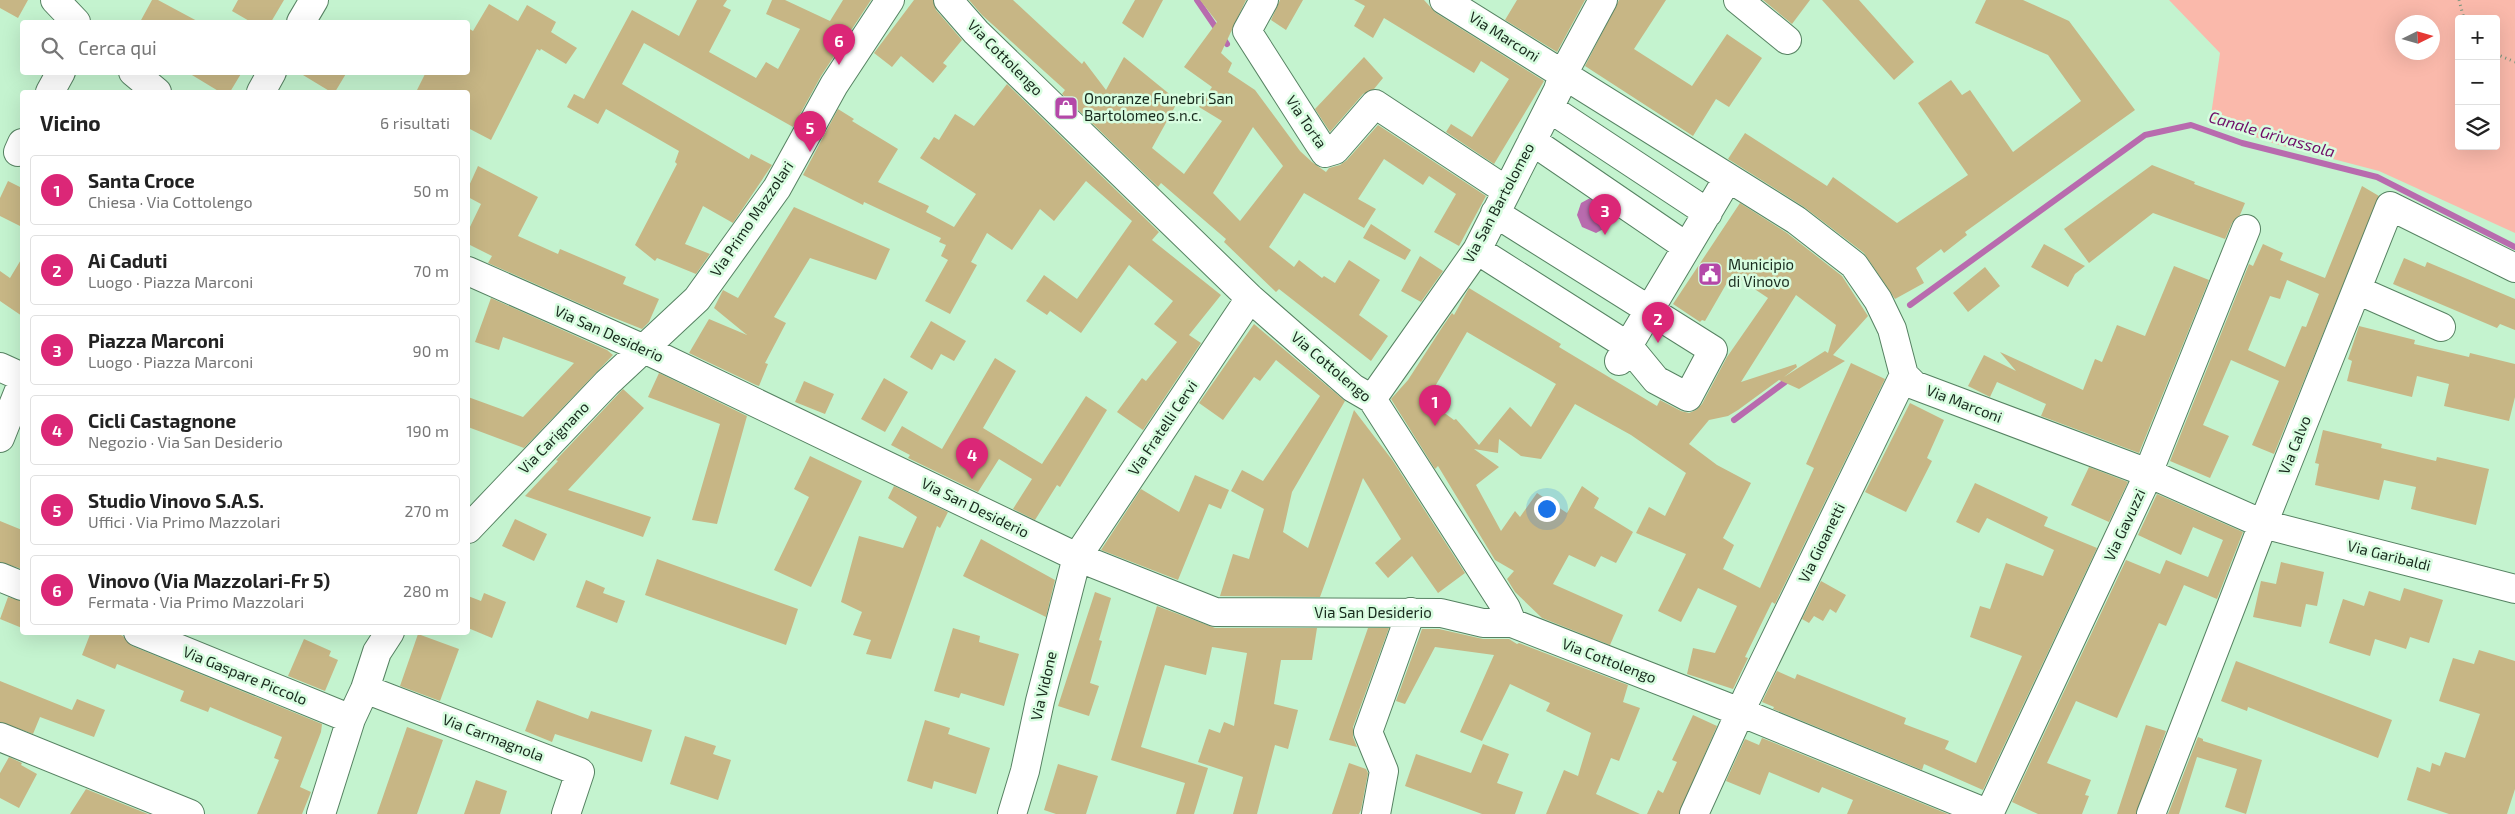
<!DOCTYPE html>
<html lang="it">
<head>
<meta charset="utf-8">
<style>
  body { margin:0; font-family:"Exo 2",sans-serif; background:#f2f2f2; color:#222 }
  .controls { position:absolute; right:15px; top:15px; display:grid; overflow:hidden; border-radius:5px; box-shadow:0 5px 20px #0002 }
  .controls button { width:45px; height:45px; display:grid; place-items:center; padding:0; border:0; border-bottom:1px solid #e0e0e0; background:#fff; color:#222; font:25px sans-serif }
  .compass { position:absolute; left:2395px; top:15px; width:45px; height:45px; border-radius:50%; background:#fff; box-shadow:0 5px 20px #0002; rotate:85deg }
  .you { position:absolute; left:1546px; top:508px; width:18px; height:18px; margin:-12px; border:4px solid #fff; border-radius:50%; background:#1a73e8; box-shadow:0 0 0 8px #1a73e833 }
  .badge { display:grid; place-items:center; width:32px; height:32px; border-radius:50%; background:#db2777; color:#fff; font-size:16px; font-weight:700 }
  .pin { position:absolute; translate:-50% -41px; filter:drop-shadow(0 1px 2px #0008) }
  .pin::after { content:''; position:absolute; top:26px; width:18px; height:15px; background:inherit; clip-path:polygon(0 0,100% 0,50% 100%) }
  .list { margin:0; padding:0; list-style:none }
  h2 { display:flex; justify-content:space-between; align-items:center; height:65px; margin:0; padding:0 20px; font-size:21px }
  h2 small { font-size:16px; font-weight:400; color:#767676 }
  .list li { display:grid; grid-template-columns:32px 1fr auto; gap:15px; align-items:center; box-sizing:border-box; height:70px; margin:0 10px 10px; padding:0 10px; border:1px solid #e0e0e0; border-radius:5px }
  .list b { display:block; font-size:19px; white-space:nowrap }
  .list p { margin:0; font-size:16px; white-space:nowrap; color:#767676 }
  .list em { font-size:16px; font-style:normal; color:#767676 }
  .icon { flex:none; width:28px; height:28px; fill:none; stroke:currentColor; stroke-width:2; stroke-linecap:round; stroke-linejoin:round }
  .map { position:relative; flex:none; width:2515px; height:814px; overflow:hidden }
  .search { position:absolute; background:#fff; box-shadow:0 5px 20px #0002; left:20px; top:20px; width:450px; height:55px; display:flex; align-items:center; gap:12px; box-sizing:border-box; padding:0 18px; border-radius:5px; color:#767676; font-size:19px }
  .panel { position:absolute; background:#fff; box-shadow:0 5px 20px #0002; left:20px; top:90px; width:450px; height:545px; border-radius:5px }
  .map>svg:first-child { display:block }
</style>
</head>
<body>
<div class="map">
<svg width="2515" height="814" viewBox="0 0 2515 814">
  <rect width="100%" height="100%" fill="#c4f3cf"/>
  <path fill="#fab9ab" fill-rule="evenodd" d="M2169,0H2515V233L2379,171L2279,145L2210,122L2220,53ZM2459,19H2496V146H2459ZM2402,22H2432V52H2402Z"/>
  <path fill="#b86bae" d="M1592,197L1613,212L1609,226L1596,233L1582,227L1577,215L1581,203Z"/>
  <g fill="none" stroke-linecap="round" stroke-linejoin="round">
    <path stroke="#b86bae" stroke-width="6" d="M1197,0L1227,44
      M1910,305L2145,135L2191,125L2242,143L2377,177L2515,247
      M1734,420L1785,382"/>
  </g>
  <path fill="#c7b685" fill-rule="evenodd" d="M0,0H28L18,18L0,8Z
    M152,0H158L199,22H140Z
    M238,0H284L271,22H251L232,11Z
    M697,0H727L723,6L731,10L709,52L756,78L766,62L778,69L800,29L766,14L772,0H785L830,21L843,0H871L821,76L793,127L644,43L622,84L749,159L751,154L772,165L733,223L703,206L685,244L710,254L696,274L657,258L655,261L635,245L677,164L675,162L679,151L606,109L598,124L567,107L574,94L584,99L632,10L679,36Z
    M914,0H933L936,10L962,40L943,63L947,66L933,83L901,56L892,67L874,53Z
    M969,0H1013L1082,64L1084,61L1106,90L1124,57L1178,101L1152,148L1184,174L1222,121L1199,107L1212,87L1184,67L1217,22L1200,0H1246L1221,53L1232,63L1228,72L1255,90L1300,151L1312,162L1326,172L1329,168L1340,165L1347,160L1378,125L1486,196L1459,246L1434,232L1456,194L1429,176L1423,185L1384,159L1358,199L1376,209L1364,228L1304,193L1269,247L1294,267L1299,260L1322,278L1324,276L1335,283L1349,260L1380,280L1359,315L1388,336L1371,361L1279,289L1276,292L1224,242L1226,239L1161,183L1158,187L1062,94L1065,90L982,15ZM1253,127L1283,166L1240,221L1213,193Z
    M1135,0H1163L1143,38L1122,23Z
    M1280,0H1303L1286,30L1271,20Z
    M1354,0H1424L1436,13L1544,81L1494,164L1446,132L1451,124L1472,137L1509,79L1481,61L1474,73L1384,18L1373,38L1354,26L1365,6Z
    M1517,0H1585L1557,52L1505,20Z
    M1619,0H1666L1634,49L1692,86L1727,34L1762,58L1729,107L1716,99L1693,136L1585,66Z
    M1763,0H1810L1792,24Z
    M1822,0H1859L1914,62L1894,80Z
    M1986,0H2023L2069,21L2135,110L1997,209L1965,232L1967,235L1944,253L1941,249L1916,268L1924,283L1895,299L1864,253L1804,207L1728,159L1745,133L1827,186L1833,177L1897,223L1968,175L1918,103L1951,80L1962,95L1970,90L2013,152L2081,101L2048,55L1975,23Z
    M489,4L518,21L527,5L556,22L551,32L577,48L566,64L541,49L540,51L537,49L491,140L468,128V92H416L426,72H468V28L473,31Z
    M1364,57L1383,78L1374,89L1363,94L1330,132L1315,109Z
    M187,72H242L230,92H220Z
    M298,72H347L335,92H331Z
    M1007,84L1159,232L1152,240L1221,295L1189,335L1201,343L1143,430L1117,412L1142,378L1146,381L1177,342L1154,324L1173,301L1129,265L1081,333L1050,311L1047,315L1026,301L1044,275L1077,299L1132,221L1086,181L1054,221L1040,209L1012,250L987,233L971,262L977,265L950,314L925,301L948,260L941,256L946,245L939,242L941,238L864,202L863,205L803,175L838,109L854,119L852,121L898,149L878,182L929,206L926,212L954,227L976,194L920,158L934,137L939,140L955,114L974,126Z
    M2152,165L2195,182L2194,184L2245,203L2240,215L2232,223L2225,239L2153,213L2089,263L2064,229Z
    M478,166L538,197L518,236L558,254L560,249L626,277L623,284L659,299L649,322L642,329L592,309L488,263L492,256L468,244V231L481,204L468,197V188Z
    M8,181L22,188V227L0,216V198Z
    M2362,186L2379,196L2274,454L2252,445L2279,381L2231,360L2203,425L2229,436L2210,478L2170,461L2249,264L2253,266L2263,244L2283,253L2280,260L2325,278ZM2287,280L2319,294L2306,327L2302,326L2285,367L2248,350L2270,296L2280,299Z
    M1740,203L1787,233L1842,276L1868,316L1833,355L1845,361L1799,389L1779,380L1738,410L1728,416L1709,420L1689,444L1717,465L1751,483L1723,538L1734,545L1723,569L1760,588L1814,468L1806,464L1851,363L1885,379L1775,604L1772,602L1745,657L1748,658L1733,689L1687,674L1693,648L1715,653L1737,606L1698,588L1681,622L1658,611L1686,554L1636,533L1649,507L1665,516L1686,473L1631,435L1575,404L1541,459L1521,456L1499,439L1498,453L1474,449L1499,467L1476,485L1501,531L1515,511L1520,517L1537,493L1567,513L1582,486L1599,498L1594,508L1633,532L1616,563L1601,556L1595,567L1569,555L1553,584L1623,615L1610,645L1542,618L1515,592L1507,579L1514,571L1495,560L1438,466L1435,469L1391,399L1408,380L1443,326L1452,313L1454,315L1469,288L1561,344L1559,347L1657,406L1660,400L1681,411L1689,413L1696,410L1702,404L1727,357L1768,298L1732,274L1705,321L1702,320L1700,322L1673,304ZM1796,295L1836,325L1828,353L1825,351L1784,377L1797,367L1796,364L1741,382ZM1467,332L1556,384L1531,427L1510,407L1479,445L1456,419L1454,420L1427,400Z
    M794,207L890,249L876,280L810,258L774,317L786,323L765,363L768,364L759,386L756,385L689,353L709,319L747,335L714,308L723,290L738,298Z
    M1371,224L1411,250L1405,260L1363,238Z
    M2044,244L2085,266L2075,274L2068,287L2031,267Z
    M1420,256L1443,271L1421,302L1401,291Z
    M22,258V316L0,301V271L10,278Z
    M2404,258L2425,267L2427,262L2515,299V330L2500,324L2497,328L2393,284Z
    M2174,266L2209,280L2139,453L2041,416L2046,404L1997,382L1990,397L1968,386L1984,355L2016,371L2000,352L2083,390L2095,359L2102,362L2117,325L2145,336Z
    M1985,267L2000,286L1968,312L1953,293Z
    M491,298L607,350L613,355L524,448L468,427V397L523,417L574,363L503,337L499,350L475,342Z
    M931,321L966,341L954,361L941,354L932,370L910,357Z
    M1254,324L1345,401L1292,492L1283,532L1308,548L1354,410L1393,461L1465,573L1438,593L1412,556L1388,578L1375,563L1401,539L1363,478L1320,597L1220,596L1233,554L1249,559L1264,509L1231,491L1242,470L1263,481L1320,396L1276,360L1260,381L1254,377L1223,420L1199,403Z
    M2359,326L2415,340L2414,344L2469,357L2470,353L2515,364V397L2509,421L2444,406L2449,384L2417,376L2412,397L2347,381L2352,361L2348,359Z
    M995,358L1016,371L983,428L1042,464L1086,396L1107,410L1060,487L1057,485L1035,520L1013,509L1032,479L999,459L978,492L908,458L910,455L891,445L902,426L942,449Z
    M659,373L747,416L717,524L692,520L720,424L648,397Z
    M884,378L908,392L885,432L861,419Z
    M804,381L834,394L825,414L795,402Z
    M623,389L644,408L568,490L651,517L643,537L525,496L558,461L556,460Z
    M1910,403L1944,420L1927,458L1932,461L1906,512L1865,492Z
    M2323,430L2382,444L2381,448L2436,461L2437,457L2489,469L2476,525L2411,509L2416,487L2384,480L2379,500L2315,485L2319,464L2315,463Z
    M810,456L862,481L811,587L774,570L809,497L794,489Z
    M2089,467L2128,482L2109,522L2071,505Z
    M1195,475L1229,490L1221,509L1209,504L1178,580L1101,550L1141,489L1179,512Z
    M1975,483L2048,517L2044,526L2097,548L1983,790L1924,764L1922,770L1773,709L1774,707L1762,702L1777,671L1795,679L1797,674L1906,718L1904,724L1949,741L1945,749L1976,763L2022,656L1970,637L1980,606L1990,609L2006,563L2043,576L2054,550L1987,518L1979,533L1956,522Z
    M894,486L948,512L940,528L937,526L891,659L866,654L871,640L853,635L862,612L841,602L859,536L903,548L917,517L888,498Z
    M2157,494L2243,532L2217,599L2184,585L2166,626L2159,623L2117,718L2076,701L2047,763L2091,780L2085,795L2089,796L2082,814H2038L2012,802L2126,560L2160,574L2166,560L2208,577L2223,540L2193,527L2181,555L2138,535Z
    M515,519L547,534L534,561L502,546Z
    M0,521L22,530V569L0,562Z
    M981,539L1055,580L1046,617L963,576Z
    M657,559L798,609L786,645L645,595Z
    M2281,562L2324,572L2317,606L2306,604L2301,627L2253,617L2261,581L2276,584Z
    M586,580L605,588L603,593L625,601L617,623L576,607Z
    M1821,581L1846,595L1836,613L1830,609L1823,621L1814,616L1809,623L1802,619Z
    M2404,588L2443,600L2429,643L2410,637L2406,649L2375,639L2370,656L2329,643L2343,599L2364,606L2369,591L2400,601Z
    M1095,592L1111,598L1099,640L1102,641L1090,683L1099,686L1089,716L1058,706Z
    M484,593L506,602L492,638L468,628V596L481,601Z
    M8,597L22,601V628L0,619Z
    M1157,606L1215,628H1317L1312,660H1281L1274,704L1298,710L1288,749L1275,745L1257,814H1233L1243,777L1198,762L1209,729L1220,733L1224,722L1234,726L1247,653L1212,647L1206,675L1165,665L1141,747L1208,768L1194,814H1176L1185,783L1111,760Z
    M953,628L980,636L979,642L1019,654L1004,706L961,693L959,698L934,691Z
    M1368,628H1389L1353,727V737L1357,747L1329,740Z
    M1422,629H1439L1483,639H1509L1517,644L1519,643L1628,685L1623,702L1640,708L1619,761L1611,758L1596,794L1640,814H1546L1564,770L1578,776L1591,733L1546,711L1550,703L1510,684L1482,741L1460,732L1494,655L1435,647L1405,704L1396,701Z
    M91,632H114L123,636L132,646L322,724L321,732L300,787L311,792L302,814H257L279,760L274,758L282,737L210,707L208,712L180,701L184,691L117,664L115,669L82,655Z
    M418,634L459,649L440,701L400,686Z
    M304,639L331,651L329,656L338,660L325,691L288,676Z
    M2479,650L2515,661V789L2507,814H2449L2407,800L2417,767L2430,772L2432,763L2440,766L2445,752L2465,758L2480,714L2439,701L2453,658L2474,664Z
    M2236,661L2392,720L2378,758L2248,707L2247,711L2221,701Z
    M0,681L72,710L77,699L105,710L94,737L40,717L33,734L0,722Z
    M537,700L588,719L591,711L652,730L642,762L555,734L552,742L525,731Z
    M1693,715L1717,726L1679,814H1647L1658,790L1663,793L1677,762L1672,760Z
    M925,720L950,728L948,734L990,748L976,794L934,781L932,789L907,781Z
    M2146,725L2166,731L2136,814H2117Z
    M407,727L443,740L417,814H377Z
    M685,736L716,746L713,754L731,760L718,800L670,784Z
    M2198,737L2203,739V741L2262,760L2246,814L2225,807L2237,769L2197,757L2179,814H2168Z
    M1762,738L1948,814H1847L1853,800L1822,787L1819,793L1769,772L1760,795L1726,781L1745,739L1759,745Z
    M1483,744L1509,754L1497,783L1523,792L1515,814H1482L1405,786L1416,754L1471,773Z
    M9,757L22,763L21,765L37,774L19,808L0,798V773Z
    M1349,763L1366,769L1368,773L1361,810L1359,814H1332Z
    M1058,764L1098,776L1086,814H1056L1044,810Z
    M476,780L507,791L500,814H464Z
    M86,789L148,814H70Z"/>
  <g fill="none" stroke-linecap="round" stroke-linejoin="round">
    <g stroke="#568262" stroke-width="30">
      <path id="minor" d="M55,0L76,22
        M948,0L976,32L1250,298L1353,388L1372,399L1506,608L1512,623
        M1264,0L1247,31L1325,153L1335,150L1375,104L1507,191
        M1444,0L1796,220L1854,265L1878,300L1892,329L1904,375L1914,385L2148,473L2263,524L2515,589
        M1738,0L1787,40
        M301,22L314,0
        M133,72L157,92
        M50,92L61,72
        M261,92L272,72
        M1549,108L1708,213
        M1532,141L1687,247
        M18,152L22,143
        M1477,250L1628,346L1656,380L1688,397L1713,350L1495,213
        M468,271L644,349L1077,557L1215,612L1441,613L1483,623H1512L1740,712L1989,814
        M2357,290L2441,327
        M1619,361L1728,178
        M0,367L22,377
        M1372,399L1477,250L1558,90L1563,74L1603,0
        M0,438L22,383
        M468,529L607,383L697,299L777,188L834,85L890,0
        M0,577L22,586
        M138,632L351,719
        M365,689L580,772L566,814
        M0,737L190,814
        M321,814L351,719L365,689L377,652L390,632
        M1012,814L1025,771L1040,701L1077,557L1250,298
        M1376,814L1384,771L1368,732L1411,612
        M1694,814L1747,697L1904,375
        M1989,814L2142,488L2246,229
        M2151,814L2263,524L2390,206L2515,268"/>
    </g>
    <path stroke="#73957c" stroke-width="3" stroke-dasharray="1 4" stroke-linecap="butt" d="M2459,0L2464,19
      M2496,54L2515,62"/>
    <use href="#minor" stroke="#fff" stroke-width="28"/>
  </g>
  <defs>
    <g id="shop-square" transform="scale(1.25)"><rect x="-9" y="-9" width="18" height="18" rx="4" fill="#b448a8" stroke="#d8fde0"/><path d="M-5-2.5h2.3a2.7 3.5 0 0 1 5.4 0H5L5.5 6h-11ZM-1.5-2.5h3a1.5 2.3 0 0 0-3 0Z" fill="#fff"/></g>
    <g id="civic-square" transform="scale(1.25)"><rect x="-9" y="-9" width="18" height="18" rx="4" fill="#b448a8" stroke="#d8fde0"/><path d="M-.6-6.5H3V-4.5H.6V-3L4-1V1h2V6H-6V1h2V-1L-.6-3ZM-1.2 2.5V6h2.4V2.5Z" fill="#fff"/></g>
  </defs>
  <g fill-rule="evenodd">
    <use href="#shop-square" x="1066" y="108"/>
    <use href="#civic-square" x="1710" y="274"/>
  </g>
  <g text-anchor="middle" stroke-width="5" stroke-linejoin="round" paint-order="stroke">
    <g font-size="15" fill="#182a1d" stroke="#d8fde0">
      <text transform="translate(1504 37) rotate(32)" y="5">Via Marconi</text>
      <text transform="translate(1005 58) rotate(45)" y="5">Via Cottolengo</text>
      <text transform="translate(1306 122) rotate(56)" y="5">Via Torta</text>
      <text transform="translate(1499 203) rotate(-62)" y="5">Via San Bartolomeo</text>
      <text transform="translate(752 219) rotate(-56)" y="5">Via Primo Mazzolari</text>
      <text transform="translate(609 334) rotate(24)" y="5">Via San Desiderio</text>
      <text transform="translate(1331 367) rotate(40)" y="5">Via Cottolengo</text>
      <text transform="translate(1964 404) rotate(21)" y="5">Via Marconi</text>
      <text transform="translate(1163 428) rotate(-56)" y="5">Via Fratelli Cervi</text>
      <text transform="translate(554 438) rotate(-46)" y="5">Via Carignano</text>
      <text transform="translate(2295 445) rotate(-68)" y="5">Via Calvo</text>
      <text transform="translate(975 508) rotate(26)" y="5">Via San Desiderio</text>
      <text transform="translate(2125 525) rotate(-65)" y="5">Via Gavuzzi</text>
      <text transform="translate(1822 543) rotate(-64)" y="5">Via Gioanetti</text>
      <text transform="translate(2389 556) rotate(14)" y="5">Via Garibaldi</text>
      <text x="1373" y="618">Via San Desiderio</text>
      <text transform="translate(1609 661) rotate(21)" y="5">Via Cottolengo</text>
      <text transform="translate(245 676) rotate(22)" y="5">Via Gaspare Piccolo</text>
      <text transform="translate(1044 686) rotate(-77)" y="5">Via Vidone</text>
      <text transform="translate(493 738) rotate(21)" y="5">Via Carmagnola</text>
    </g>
    <g font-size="15" fill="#182a1d" stroke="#d8fde0" text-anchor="start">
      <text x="1084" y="104">Onoranze Funebri San<tspan x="1084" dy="17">Bartolomeo s.n.c.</tspan></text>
      <text x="1728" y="270">Municipio<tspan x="1728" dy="17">di Vinovo</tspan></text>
    </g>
    <g font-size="16" font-style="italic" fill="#6f0b67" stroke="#d8fde0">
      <text transform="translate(2272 134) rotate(16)" y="6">Canale Grivassola</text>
    </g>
  </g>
</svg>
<div class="controls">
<button>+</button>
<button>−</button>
<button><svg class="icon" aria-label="layers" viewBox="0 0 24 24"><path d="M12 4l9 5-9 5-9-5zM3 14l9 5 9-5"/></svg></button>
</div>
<svg class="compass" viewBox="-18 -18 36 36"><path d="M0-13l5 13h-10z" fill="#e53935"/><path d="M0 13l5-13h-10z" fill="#767676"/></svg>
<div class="you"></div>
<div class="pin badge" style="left:1435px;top:426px">1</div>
<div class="pin badge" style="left:1658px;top:343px">2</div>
<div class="pin badge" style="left:1605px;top:235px">3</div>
<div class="pin badge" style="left:972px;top:479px">4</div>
<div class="pin badge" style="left:810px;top:152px">5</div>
<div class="pin badge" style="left:839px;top:65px">6</div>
<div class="search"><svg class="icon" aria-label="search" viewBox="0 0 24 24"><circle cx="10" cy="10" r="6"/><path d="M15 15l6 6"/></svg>Cerca qui</div>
<section class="panel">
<h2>Vicino<small>6 risultati</small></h2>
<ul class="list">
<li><span class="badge">1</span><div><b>Santa Croce</b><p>Chiesa · Via Cottolengo</p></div><em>50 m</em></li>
<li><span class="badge">2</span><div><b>Ai Caduti</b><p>Luogo · Piazza Marconi</p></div><em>70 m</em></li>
<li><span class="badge">3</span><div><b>Piazza Marconi</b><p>Luogo · Piazza Marconi</p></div><em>90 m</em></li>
<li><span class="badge">4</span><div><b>Cicli Castagnone</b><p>Negozio · Via San Desiderio</p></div><em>190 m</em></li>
<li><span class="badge">5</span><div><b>Studio Vinovo S.A.S.</b><p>Uffici · Via Primo Mazzolari</p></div><em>270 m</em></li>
<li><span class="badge">6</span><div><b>Vinovo (Via Mazzolari-Fr 5)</b><p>Fermata · Via Primo Mazzolari</p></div><em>280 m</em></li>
</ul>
</section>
</div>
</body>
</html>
